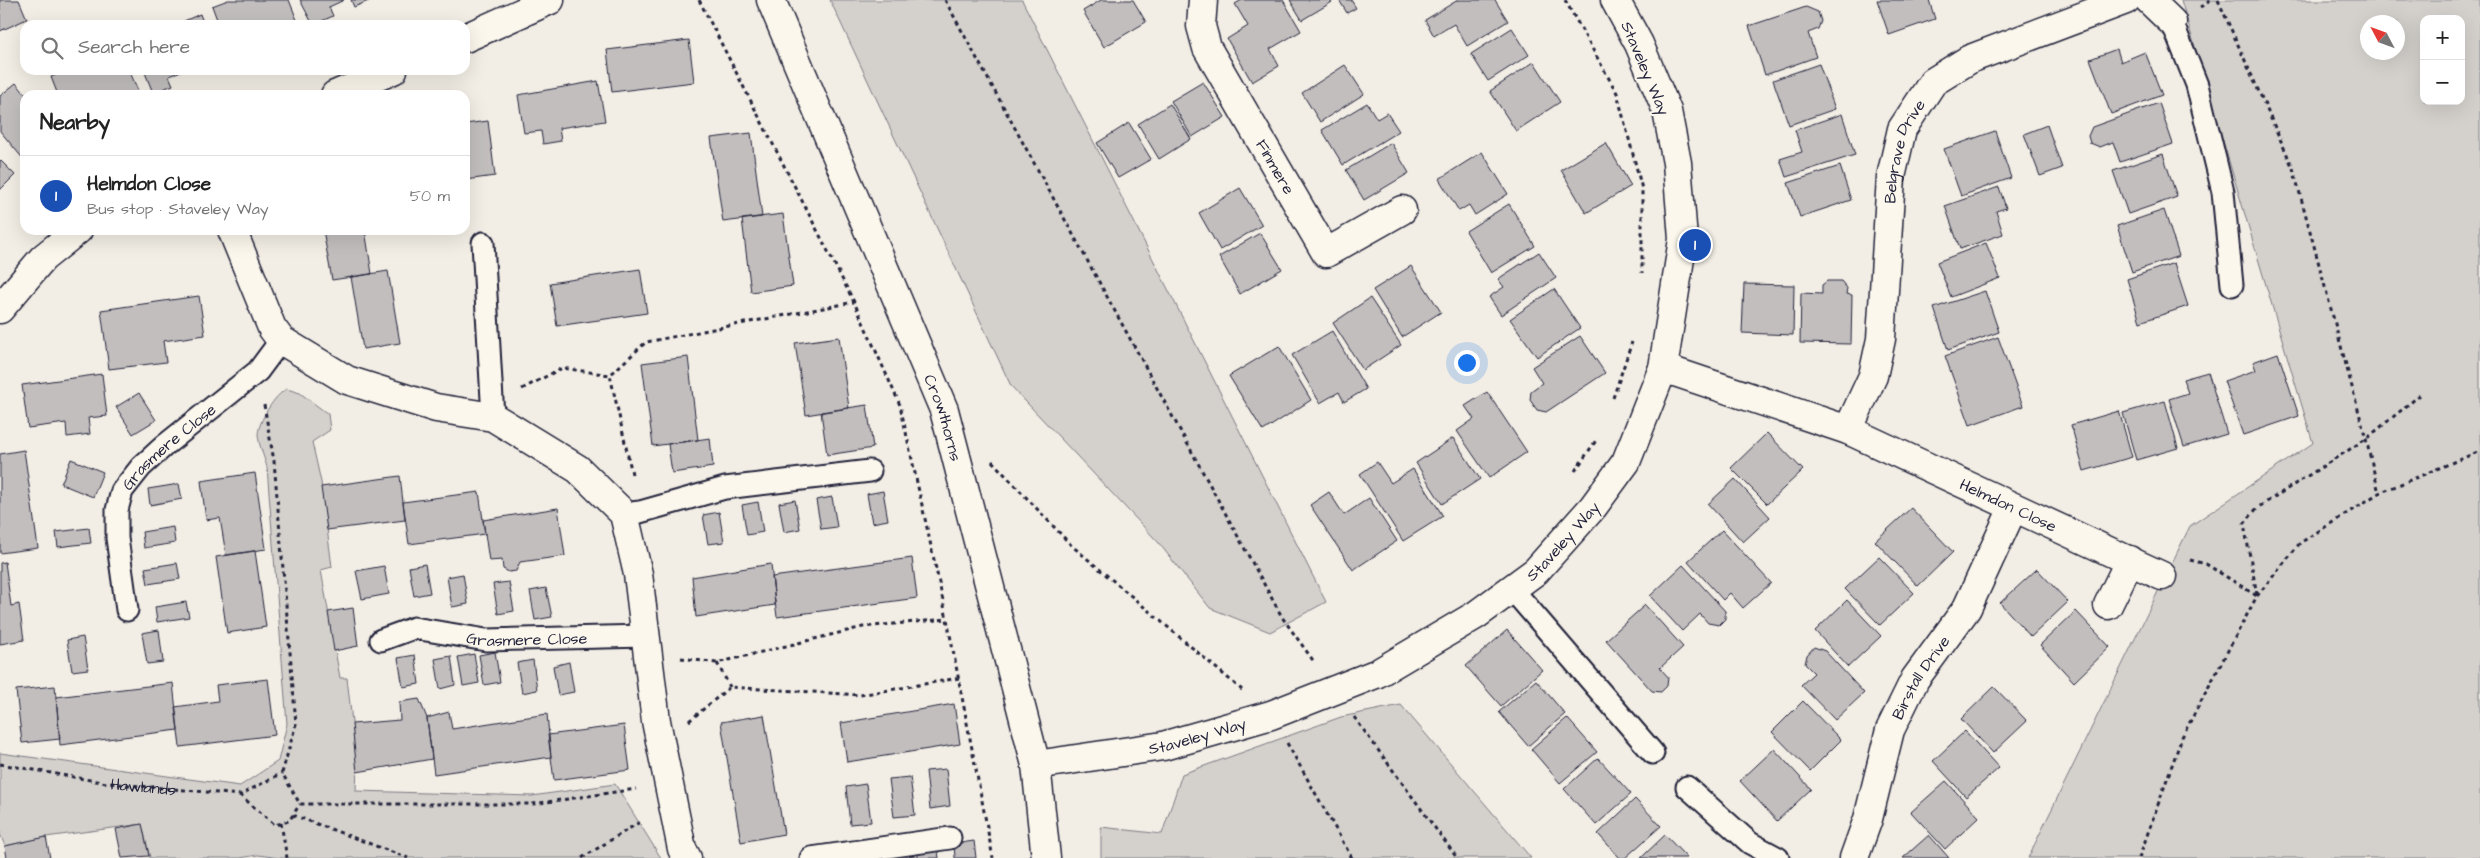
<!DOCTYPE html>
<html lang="en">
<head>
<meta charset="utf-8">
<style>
  body { margin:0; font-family:"Architects Daughter",sans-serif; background:#f6f6f6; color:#222 }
  .controls { position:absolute; right:15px; top:15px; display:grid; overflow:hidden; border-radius:10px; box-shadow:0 5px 20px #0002 }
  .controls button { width:45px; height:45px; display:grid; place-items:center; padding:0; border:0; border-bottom:1px solid #e0e0e0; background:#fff; color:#222; font:25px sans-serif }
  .compass { position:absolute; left:2360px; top:15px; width:45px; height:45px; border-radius:50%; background:#fff; box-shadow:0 5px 20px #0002; rotate:311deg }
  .you { position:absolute; left:1466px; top:362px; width:18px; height:18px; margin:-12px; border:4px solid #fff; border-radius:50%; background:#1a73e8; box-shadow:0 0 0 8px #1a73e833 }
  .badge { display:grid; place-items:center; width:32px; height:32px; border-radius:50%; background:#1f6fb2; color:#fff; font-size:16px; font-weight:700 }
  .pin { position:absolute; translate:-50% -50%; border:2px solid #fff; box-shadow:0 1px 5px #0006 }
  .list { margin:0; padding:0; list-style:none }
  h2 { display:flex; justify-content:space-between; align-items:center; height:65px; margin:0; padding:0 20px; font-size:21px }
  h2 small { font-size:16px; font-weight:400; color:#767676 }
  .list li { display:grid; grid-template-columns:32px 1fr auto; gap:15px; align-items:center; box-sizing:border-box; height:80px; padding:0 20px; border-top:1px solid #e0e0e0 }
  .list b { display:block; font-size:19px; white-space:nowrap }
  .list p { margin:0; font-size:16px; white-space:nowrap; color:#767676 }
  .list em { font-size:16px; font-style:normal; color:#767676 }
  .icon { flex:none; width:28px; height:28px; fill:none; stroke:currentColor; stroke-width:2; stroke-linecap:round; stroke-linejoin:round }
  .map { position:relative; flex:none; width:2480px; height:858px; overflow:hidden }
  .search { position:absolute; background:#fff; box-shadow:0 5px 20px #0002; left:20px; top:20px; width:450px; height:55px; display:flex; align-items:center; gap:12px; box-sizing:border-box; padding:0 18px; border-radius:15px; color:#767676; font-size:19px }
  .panel { position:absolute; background:#fff; box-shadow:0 5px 20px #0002; left:20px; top:90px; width:450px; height:145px; border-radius:15px }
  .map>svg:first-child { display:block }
</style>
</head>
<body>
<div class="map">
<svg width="2480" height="858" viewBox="0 0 2480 858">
  <rect width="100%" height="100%" fill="#f2eee5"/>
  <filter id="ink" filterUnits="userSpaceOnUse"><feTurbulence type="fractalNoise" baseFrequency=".02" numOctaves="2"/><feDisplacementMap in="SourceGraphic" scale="10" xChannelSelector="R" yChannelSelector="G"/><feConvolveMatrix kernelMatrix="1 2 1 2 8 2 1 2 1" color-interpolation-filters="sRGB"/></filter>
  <g filter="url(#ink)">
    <path fill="#d4d1cc" stroke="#7b7a84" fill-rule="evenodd" d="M830,0H1022L1326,602L1270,632L1210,608L1158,542L1011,386Z
      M2181,0H2480V858H2028L2190,526L2313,443ZM2424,19H2461V101H2424ZM2368,22H2398V52H2368Z
      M287,389L300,393L328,414L330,430L312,442L321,482L332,567L321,570L340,678H347L357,766L356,791L532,796L615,784L661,858H280L258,855L240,858H150L142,824L46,837L5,846L0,834V753L240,786L278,761L287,724L267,467C264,457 259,445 258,435C258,422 275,394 287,389Z
      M1401,705L1531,858H1101V827L1162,834L1182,774L1341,717Z"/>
    <path fill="#c2bebe" stroke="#22223b" d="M0,0H19L27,19L0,31Z
      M228,0H289L299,25H219L212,6Z
      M300,0H344L329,7L333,16L313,25Z
      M351,0H371L354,7Z
      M1101,0H1133L1146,22L1104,47L1083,11Z
      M1242,0H1283L1301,31L1270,49L1279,66L1252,82L1227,39L1248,26L1235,4Z
      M1290,0H1331L1332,2L1302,20Z
      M1339,0H1351L1356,8L1347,13Z
      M1458,0H1495L1508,21L1467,46L1454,24L1434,36L1425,20Z
      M1877,0H1929L1935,19L1889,35Z
      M1806,7L1818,12L1821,21L1818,29L1808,33L1816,57L1765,75L1749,26Z
      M200,14L204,25H175Z
      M1512,28L1529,55L1488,81L1471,54Z
      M689,40L694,82L612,92L607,50Z
      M2117,49L2121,62L2145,52L2162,95L2111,114L2090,59Z
      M1534,62L1560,102L1516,131L1490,91Z
      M1819,64L1835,109L1789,125L1773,80Z
      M1345,65L1364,94L1320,122L1302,93Z
      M59,70H129L140,95H58L51,77L60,73Z
      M144,70H183L169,76L173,85L153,93Z
      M598,81L605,121L559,128L561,141L543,144L541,131L524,133L518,95Z
      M1203,82L1225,117L1192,137L1171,101Z
      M16,83L26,95L25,161L0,131V96Z
      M1367,103L1377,119L1387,113L1399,131L1343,165L1322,130Z
      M2159,103L2173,144L2120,162L2113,142L2100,147L2090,143L2088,136L2092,127Z
      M1170,104L1191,139L1159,159L1138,124Z
      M1842,114L1855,155L1786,177L1780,159L1802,152L1795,130Z
      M488,121L495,176L465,180V124Z
      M1129,123L1151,159L1118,178L1097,143Z
      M2047,125L2062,168L2040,176L2024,134Z
      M1995,131L2011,178L1961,196L1944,149Z
      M751,133L762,217L723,222L711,138Z
      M1391,143L1409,173L1364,200L1346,170Z
      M1606,143L1631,186L1586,213L1561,170Z
      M1482,152L1508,194L1475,215L1469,205L1459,211L1439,179Z
      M2163,154L2177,197L2128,214L2113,171Z
      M0,160L15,175L0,190Z
      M1840,166L1851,200L1800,217L1788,183Z
      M1999,187L2006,208L1996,211L2003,234L1960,249L1945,206Z
      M1240,188L1262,225L1220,250L1199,213Z
      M1509,204L1535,246L1491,273L1466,231Z
      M2164,210L2179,256L2132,272L2117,226Z
      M783,214L793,286L751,292L742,219Z
      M323,230H365L372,274L332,280Z
      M1260,233L1282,269L1240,294L1219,257Z
      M1986,243L2000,278L1951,297L1937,262Z
      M1539,252L1556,278L1501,315L1489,297L1504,287L1498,279Z
      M2174,263L2188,306L2140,322L2127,279Z
      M1411,266L1441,312L1402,337L1373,290Z
      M640,269L647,313L557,326L550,283Z
      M388,271L400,343L363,349L351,277Z
      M1827,281H1841L1847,288L1846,294L1852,295L1851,344L1800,343L1801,293L1822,294V285Z
      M1744,284L1794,285L1793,335L1742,333Z
      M1554,289L1580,328L1537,357L1510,319Z
      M1985,291L1999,332L1948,350L1934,308Z
      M199,296L205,335L163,341L166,362L109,369L101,310Z
      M1370,298L1401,345L1363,370L1333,323Z
      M1332,331L1366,389L1344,402L1339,392L1320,403L1292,355Z
      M1580,336L1605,373L1546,412L1537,410L1530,400L1531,391L1542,383L1532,367Z
      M839,337L849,408L806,415L795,343Z
      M1998,337L2023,406L1970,425L1945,356Z
      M1279,346L1311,400L1263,431L1229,376Z
      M2278,353L2299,416L2243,435L2224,381L2256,370L2253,362Z
      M688,357L698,440L653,446L642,363Z
      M2208,372L2227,434L2184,447L2169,399L2188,393L2183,379Z
      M102,374L107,416L88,418L90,434L67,437L66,423L28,428L22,385Z
      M1487,392L1527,452L1489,478L1457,431L1474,419L1465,406Z
      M139,393L156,420L133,434L116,407Z
      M2165,401L2178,448L2136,460L2123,413Z
      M867,405L873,448L827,455L821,412Z
      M2119,411L2132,457L2084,471L2071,425Z
      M1767,433L1803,470L1767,504L1731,468Z
      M710,438L713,467L672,473L668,444Z
      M1453,438L1480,479L1442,504L1416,463Z
      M24,450L38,548L0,553V454Z
      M71,459L103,472L93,497L61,484Z
      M1377,462L1391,483L1413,469L1443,516L1403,541L1360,474Z
      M255,473L266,549L226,555L220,518L206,520L201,481Z
      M400,476L405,520L327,530L321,487Z
      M1735,479L1770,517L1743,542L1708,504Z
      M179,484L182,499L150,505L148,489Z
      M883,491L888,520L872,523L867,494Z
      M479,492L485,534L409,544L403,502Z
      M1329,492L1344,515L1369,498L1397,541L1353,570L1310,505Z
      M832,497L837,527L821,529L816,500Z
      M795,500L800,529L784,532L779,503Z
      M758,502L763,532L747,535L742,505Z
      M558,508L565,556L520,562L516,571L509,572L503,569L502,560L489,561L483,520Z
      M1911,508L1953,552L1918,586L1875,541Z
      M719,512L724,542L708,544L703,515Z
      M173,527L175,543L144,548L142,532Z
      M89,528L91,543L58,547L56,532Z
      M1722,530L1771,583L1743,608L1730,593L1723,600L1688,561Z
      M255,551L266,627L227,633L216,557Z
      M1879,557L1914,593L1880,625L1845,589Z
      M912,558L917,598L777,617L772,577Z
      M5,562L11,606L19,604L24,640L0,644V563Z
      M177,563L180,579L148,584L145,568Z
      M425,564L430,593L414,596L409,567Z
      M771,564L775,605L696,617L692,577Z
      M1683,565L1725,611V619L1719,625L1708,623L1700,614L1682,631L1650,596Z
      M384,566L389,594L362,599L356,571Z
      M2037,569L2068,602L2031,637L2000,603Z
      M463,574L468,604L452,607L447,577Z
      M509,582L514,611L498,614L493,584Z
      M546,588L552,617L535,620L530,591Z
      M1847,600L1881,636L1848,667L1815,631Z
      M186,602L189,617L157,622L155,607Z
      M1645,605L1683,647L1660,668L1668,677L1667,686L1661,692L1652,691L1606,640Z
      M353,608L358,646L334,651L328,612Z
      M2076,611L2110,647L2074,682L2040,645Z
      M159,630L163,662L147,664L142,633Z
      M1507,630L1542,670L1501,706L1466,666Z
      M83,637L88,669L72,671L67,640Z
      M1814,647L1825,651L1864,693L1835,720L1801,685L1814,673L1805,664L1807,655Z
      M495,652L500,682L484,685L479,655Z
      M474,654L479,683L463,686L458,657Z
      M415,655L419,684L403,687L398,658Z
      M451,656L455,685L440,689L435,659Z
      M533,660L537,690L522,693L517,663Z
      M569,662L574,692L558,695L553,666Z
      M268,679L275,735L180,747L175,707L218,701L216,685Z
      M1536,680L1565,714L1528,746L1499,712Z
      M173,683L178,730L60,745L56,697Z
      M55,686L60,739L22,743L16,690Z
      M1994,687L2027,721L1993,753L1961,719Z
      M419,699L427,718L432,759L357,772L352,724L400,720L399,702Z
      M1803,701L1841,740L1810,771L1772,732Z
      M954,704L960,744L847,762L841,723Z
      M449,712L452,729L547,714L551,757L434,774L427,718Z
      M764,715L784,834L741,842L721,722Z
      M1567,718L1597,752L1560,783L1531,749Z
      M624,725L630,770L554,780L548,735Z
      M1965,731L1999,768L1966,797L1933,761Z
      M1774,749L1811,789L1777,821L1740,781Z
      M1598,758L1631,794L1596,825L1564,789Z
      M946,769L950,806L930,809L926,771Z
      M910,777L915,815L894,817L889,779Z
      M1946,781L1979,817L1945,849L1911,812Z
      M866,784L871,822L850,824L846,787Z
      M1635,799L1661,826L1625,858H1620L1598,834Z
      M142,824L149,856L122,858L116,829Z
      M1665,835L1687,858H1641Z
      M1929,835L1949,858H1903Z
      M46,837L50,858H7L5,846Z
      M974,841L976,858H955L954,844Z
      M938,851L939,858H918V854Z"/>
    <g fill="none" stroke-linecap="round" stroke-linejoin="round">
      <g stroke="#22223b" stroke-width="25">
        <g id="service">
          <path d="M2172,22L2197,85L2223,192L2232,285"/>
          <path d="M483,243L493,417"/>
          <path d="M624,514L640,512L725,488L870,471"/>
          <path d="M1512,589L1653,753"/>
          <path id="s2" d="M127,610L117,538V510L122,491L141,467L164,446L258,371L281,340"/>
          <path id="s3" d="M381,640L414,628L486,640L645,636"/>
          <path d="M1687,787L1750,843L1778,858"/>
          <path d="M811,858L950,838"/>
        </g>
      </g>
      <g stroke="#22223b" stroke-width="31">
        <g id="minor">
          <path id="s4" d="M771,0L944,410L1036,765L1046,858"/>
          <path id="s5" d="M1203,0L1201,26L1207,48L1326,253L1402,210"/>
          <path d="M2149,0L2172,22"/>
          <path d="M465,38L550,0"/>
          <path d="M335,95L393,70"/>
          <path d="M232,230L272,328L281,340L347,380L436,408L493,417L578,469L624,514L638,574L656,721L682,849L687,858"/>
          <path d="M0,309L43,258L78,230"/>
          <path id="s6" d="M1663,368L1848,430L2162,576"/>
          <path id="s7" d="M1848,430L1873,376L1881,339L1891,177L1902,129L1933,82L1970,59L2126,0"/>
          <path d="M2108,605L2130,560"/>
          <path id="s8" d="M1036,765L1163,746L1271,715L1378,673L1476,615L1536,571L1593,507L1626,462L1663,368L1683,239L1677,163L1667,111L1639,44L1615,0"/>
          <path id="s9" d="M1854,858L1868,819L1890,730L1915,679L1967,608L2013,508"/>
        </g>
      </g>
      <g stroke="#22223b" stroke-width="3" stroke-dasharray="4 4" stroke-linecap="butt">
        <path d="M699,0L854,302L900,405L947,619L993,858"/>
        <path d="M945,0L1282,617L1315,663"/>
        <path d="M1565,0L1617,93L1642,189V273"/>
        <path d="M2218,0L2293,168L2366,439L2379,493"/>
        <path d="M2200,7L2212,0"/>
        <path d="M522,389L562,368L610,375"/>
        <path d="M1613,398L1632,342"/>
        <path d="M264,405L274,461L296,724L282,773L300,804H533L636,789"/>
        <path d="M992,461L1071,545L1242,690"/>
        <path d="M1575,471L1597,439"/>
        <path d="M632,474L610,375L646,342L854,302"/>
        <path d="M2190,560L2206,564L2257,596"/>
        <path d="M2257,595L2244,524L2257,508L2366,439L2420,395"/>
        <path d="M681,658L717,663L863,627L947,619"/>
        <path d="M717,663L730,687"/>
        <path d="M1354,717L1457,858"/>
        <path d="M689,721L730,687L860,695L959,678"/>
        <path d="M1287,743L1352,858"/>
        <path id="s1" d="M0,764L107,783L240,795L282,773"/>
        <path d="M240,795L275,825L289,821L300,804"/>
        <path d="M293,815L408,858"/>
        <path d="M281,823L287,858"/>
        <path d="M582,858L643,820"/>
        <path d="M2139,858L2182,737L2257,596L2300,543L2379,493L2480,451"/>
      </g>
      <use href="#service" stroke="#fbf7ec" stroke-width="21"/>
      <use href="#minor" stroke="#fbf7ec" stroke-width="28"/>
    </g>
  </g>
  <g text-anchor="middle" stroke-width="4" stroke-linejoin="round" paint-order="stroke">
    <g font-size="16" fill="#22223b" stroke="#fbf7ec">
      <text transform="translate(1646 68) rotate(67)" y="6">Staveley Way</text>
      <text dy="6" stroke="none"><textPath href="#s7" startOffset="288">Belgrave Drive</textPath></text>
      <text dy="6" stroke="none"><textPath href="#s5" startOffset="186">Finmere</textPath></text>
      <text dy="6" stroke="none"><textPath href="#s4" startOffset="452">Crowthorns</textPath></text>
      <text dy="6" stroke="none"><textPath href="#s2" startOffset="185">Grasmere Close</textPath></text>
      <text dy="6" stroke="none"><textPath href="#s6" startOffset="372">Helmdon Close</textPath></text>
      <text dy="6" stroke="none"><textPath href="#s8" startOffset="584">Staveley Way</textPath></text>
      <text dy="6" stroke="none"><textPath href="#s3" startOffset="149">Grasmere Close</textPath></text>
      <text dy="6" stroke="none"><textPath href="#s9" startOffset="194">Birstall Drive</textPath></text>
      <text dy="6" stroke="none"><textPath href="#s8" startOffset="164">Staveley Way</textPath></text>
      <text dy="6" stroke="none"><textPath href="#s1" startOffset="145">Hawlands</textPath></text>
    </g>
  </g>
</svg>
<div class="controls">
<button>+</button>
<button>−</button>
</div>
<svg class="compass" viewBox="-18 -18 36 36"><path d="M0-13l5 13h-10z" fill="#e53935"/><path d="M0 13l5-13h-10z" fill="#767676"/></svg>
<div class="you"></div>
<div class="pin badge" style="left:1695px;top:245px;background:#1a4fb4">1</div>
<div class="search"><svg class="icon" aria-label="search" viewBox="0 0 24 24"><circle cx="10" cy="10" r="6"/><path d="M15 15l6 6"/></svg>Search here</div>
<section class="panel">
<h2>Nearby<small></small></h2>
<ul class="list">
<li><span class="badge" style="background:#1a4fb4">1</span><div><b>Helmdon Close</b><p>Bus stop · Staveley Way</p></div><em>50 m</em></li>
</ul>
</section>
</div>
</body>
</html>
